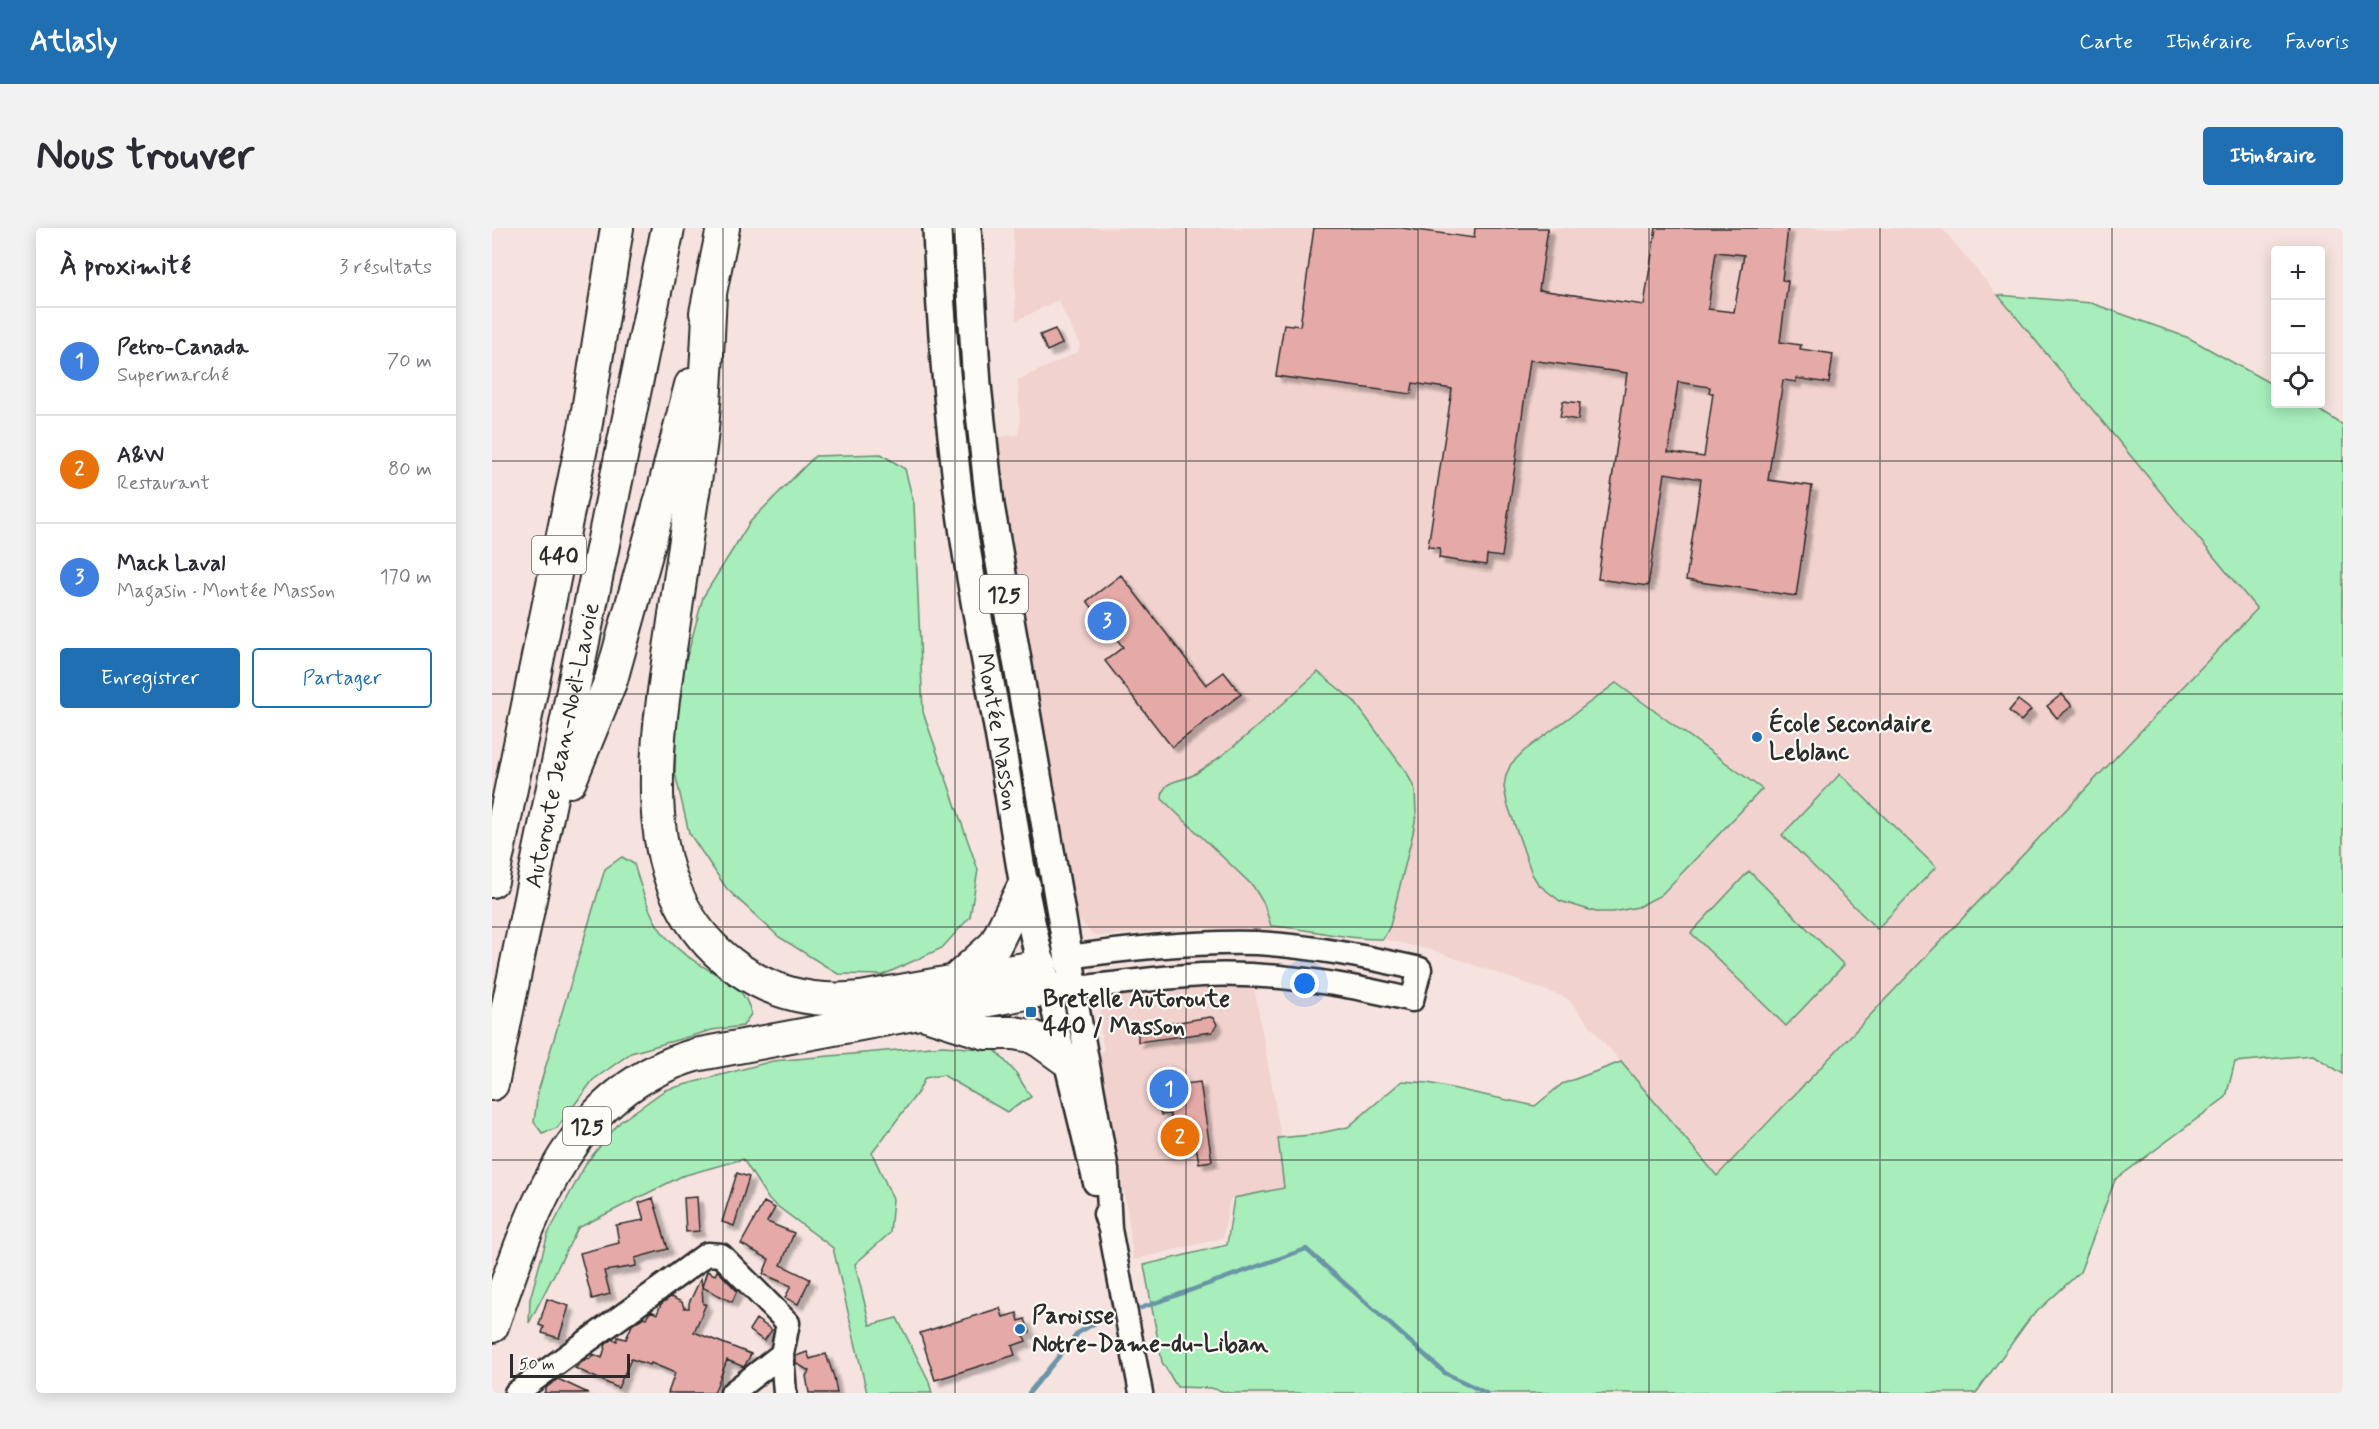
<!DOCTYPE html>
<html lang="fr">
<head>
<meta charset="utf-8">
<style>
  body { margin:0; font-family:Mynerve,sans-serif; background:#f2f2f3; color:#2b2b33 }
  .controls { position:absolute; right:18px; top:18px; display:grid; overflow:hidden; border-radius:6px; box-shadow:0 3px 15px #0003 }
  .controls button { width:54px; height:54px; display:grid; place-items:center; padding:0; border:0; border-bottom:2px solid #e1e1e2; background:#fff; color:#2b2b33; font:30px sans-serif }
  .scale { position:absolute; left:18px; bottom:15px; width:120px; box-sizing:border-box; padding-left:6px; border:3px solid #2b2b2b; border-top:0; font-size:16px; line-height:21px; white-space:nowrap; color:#2b2b2b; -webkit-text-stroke:4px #fdfcf7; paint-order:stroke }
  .you { position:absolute; left:813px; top:756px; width:21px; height:21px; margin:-15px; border:4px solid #fff; border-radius:50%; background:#1a73e8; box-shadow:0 0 0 9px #1a73e833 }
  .badge { display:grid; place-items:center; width:39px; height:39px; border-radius:50%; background:#1f6fb2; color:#fff; font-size:20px; font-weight:700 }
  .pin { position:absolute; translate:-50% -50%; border:3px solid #fff; box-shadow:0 2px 6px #0006 }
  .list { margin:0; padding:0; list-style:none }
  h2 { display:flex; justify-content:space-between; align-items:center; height:78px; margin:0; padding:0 24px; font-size:26px }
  h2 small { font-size:20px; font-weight:400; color:#7c7c81 }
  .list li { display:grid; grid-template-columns:39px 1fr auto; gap:18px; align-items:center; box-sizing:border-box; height:108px; padding:0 24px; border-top:2px solid #e1e1e2 }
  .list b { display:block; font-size:22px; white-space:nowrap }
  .list p { margin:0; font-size:20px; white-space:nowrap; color:#7c7c81 }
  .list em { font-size:20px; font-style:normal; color:#7c7c81 }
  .actions { display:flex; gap:12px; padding:18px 24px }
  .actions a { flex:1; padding:14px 0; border:2px solid #1f6fb2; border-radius:6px; text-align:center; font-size:21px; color:#1f6fb2 }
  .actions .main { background:#1f6fb2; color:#fff }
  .icon { flex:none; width:33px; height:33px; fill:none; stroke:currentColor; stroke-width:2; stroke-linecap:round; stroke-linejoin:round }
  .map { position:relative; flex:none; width:1851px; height:1165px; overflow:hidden; border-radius:6px }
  header { display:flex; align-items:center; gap:36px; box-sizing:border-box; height:84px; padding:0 30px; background:#1f6fb2; color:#fff }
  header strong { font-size:28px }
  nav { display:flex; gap:33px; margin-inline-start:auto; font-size:21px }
  .intro { display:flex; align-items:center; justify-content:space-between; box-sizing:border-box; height:144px; padding:0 36px }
  h1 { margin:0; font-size:42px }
  .button { padding:15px 27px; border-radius:6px; background:#1f6fb2; color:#fff; font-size:21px; font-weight:700 }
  main { display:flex; gap:36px; padding:0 36px }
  aside { flex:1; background:#fff; border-radius:6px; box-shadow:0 3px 15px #0003 }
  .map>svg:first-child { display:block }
</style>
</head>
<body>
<header>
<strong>Atlasly</strong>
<nav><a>Carte</a><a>Itinéraire</a><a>Favoris</a></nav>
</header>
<div class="intro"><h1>Nous trouver</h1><a class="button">Itinéraire</a></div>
<main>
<aside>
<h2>À proximité<small>3 résultats</small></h2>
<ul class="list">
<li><span class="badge" style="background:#3f7fe0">1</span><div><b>Petro-Canada</b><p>Supermarché</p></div><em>70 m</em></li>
<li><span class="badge" style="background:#e8710a">2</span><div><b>A&amp;W</b><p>Restaurant</p></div><em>80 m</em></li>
<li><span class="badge" style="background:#3f7fe0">3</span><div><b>Mack Laval</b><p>Magasin · Montée Masson</p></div><em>170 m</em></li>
</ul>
<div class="actions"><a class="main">Enregistrer</a><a>Partager</a></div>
</aside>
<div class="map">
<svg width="1851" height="1165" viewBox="0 0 1851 1165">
  <defs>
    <filter id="shadow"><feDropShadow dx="5.5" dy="5.5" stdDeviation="1.5" flood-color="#0004"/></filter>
  </defs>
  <rect width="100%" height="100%" fill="#f6e3df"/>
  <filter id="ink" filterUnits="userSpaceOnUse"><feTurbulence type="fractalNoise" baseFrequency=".0167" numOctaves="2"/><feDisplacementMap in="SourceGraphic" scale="12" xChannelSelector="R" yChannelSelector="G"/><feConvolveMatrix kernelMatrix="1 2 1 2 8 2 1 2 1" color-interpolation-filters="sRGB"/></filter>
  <g filter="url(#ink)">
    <path fill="#f1d2ce" d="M521,0H1450L1765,380L1224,948L1075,770L943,723L891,711L898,698L909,654L919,552L862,473L826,444L747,513L671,571L761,658L772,676L780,702L690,700L608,708L599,705L587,691L583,682L530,386L506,209L526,207L528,195L526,152L586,124L588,118L566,72L524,93Z
      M734,758H762L798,959L738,971L731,1010L641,1032L637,994L607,825L612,822L607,793L608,786L612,778L627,770L626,766L674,760Z"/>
    <path fill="#a7eeba" stroke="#698c72" stroke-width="1.5" d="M1506,67L1599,75L1697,110L1783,158L1784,176H1818L1851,197V846L1821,827L1743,834L1734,869L1623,952L1588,1044L1538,1090L1484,1165H737L719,1160L685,1159L670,1134L652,1037L735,1017L742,970L792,960L786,910L819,907L856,899L910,853L936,855L1043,878L1070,856L1129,834L1225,948L1765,381Z
      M389,226L413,241L422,276L431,484L486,642L478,689L450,720L391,747L346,746L287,709L235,661L197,605L183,545L185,485L191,444L211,369L258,294L323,228Z
      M826,444L862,473L915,545L923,562L924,587L921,605L898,698L891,711C853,712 816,700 779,698L772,676L761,658L670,571C670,550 689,555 703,546C748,518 787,478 826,444Z
      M1124,455L1270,561L1169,667L1146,679L1121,684H1104L1068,673L1046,656L1040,646L1015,575L1012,559L1014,547L1019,536L1032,523Z
      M1348,546L1444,639L1385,701L1290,607Z
      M130,629L142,636C148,656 157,687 170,704C178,714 190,725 201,732C223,748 254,755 259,786L251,798L220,802L139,825L101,852L65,900L50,905L42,894L46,864L113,641Z
      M1257,643L1352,737L1294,798L1199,705Z
      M451,818L503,822L524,845L539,869L515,884L451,847L433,850L426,864L380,925L401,971L398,1005L363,1036L378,1097L405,1090L436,1151L440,1165H375L341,1020L277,972L251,931L190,948L86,1000L37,1095L38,1071L56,1006L95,934L128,894L173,862L281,833Z"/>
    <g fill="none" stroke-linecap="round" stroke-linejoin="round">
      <path stroke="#6b95a6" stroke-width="4.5" d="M649,1080L814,1021L953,1145L994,1165
        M537,1165L586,1105L603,1095"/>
    </g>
    <path fill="#e5aaa7" stroke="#2b2b2b" stroke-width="1.5" fill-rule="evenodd" filter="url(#shadow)" d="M822,0H910L982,10L983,0H1056L1047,62L1152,77L1164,0H1296L1290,52L1296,53L1288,114L1309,117L1308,121L1341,126L1337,155L1304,150V154L1291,152L1276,252L1320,258L1304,368L1194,352L1209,251L1173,245L1156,358L1106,351L1135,145L1038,132L1010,329L995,327L994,337L947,330L948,320L936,319L960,161L921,155L919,166L784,148L792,96L808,98ZM1224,24L1252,27L1242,84L1216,81ZM1186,154L1218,159L1217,165H1221L1212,229L1176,224Z
      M563,101L570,116L555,123L548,107Z
      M1071,173L1088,175L1086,192L1068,189Z
      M629,347L714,457L732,444L749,466L680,519L613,433L631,419L595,373Z
      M1570,466L1580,478L1565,490L1555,478Z
      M1526,472L1539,482L1529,493L1517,483Z
      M718,789L722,790L725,797L720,804L646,814V803L650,800Z
      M708,854L720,933L707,935L704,918L685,922L678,886L669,887L662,860Z
      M245,945L257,949L242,998L230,994Z
      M205,969L207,1003L194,1004L192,970Z
      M161,970L176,1021L143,1030L144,1038L112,1043L118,1066L100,1071L88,1025L127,1015L124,997L152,992L147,975Z
      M272,974L283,980L275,994L302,1005L289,1037L318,1051L306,1076L293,1070L299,1058L271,1046L277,1031L249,1016Z
      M215,1043L223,1047L225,1043L227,1044L245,1063L240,1074L210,1059L211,1076H214L202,1104L259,1126L252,1139L235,1132L222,1165H176L183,1145L159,1135L158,1137L139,1131L126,1160L83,1140L95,1130L98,1131L101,1126L110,1130L114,1116L121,1111L125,1113L126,1109L134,1111L140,1097L152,1089L154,1090L159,1083L165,1086L169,1076L179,1069L190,1074L192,1080H197V1075L209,1050L210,1059Z
      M55,1071L77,1078L67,1110L50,1105L52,1099L47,1097Z
      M508,1080L511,1089L525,1085L527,1093L533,1091L538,1104L531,1106L534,1113L520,1118L523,1127L443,1152L428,1105Z
      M264,1091L280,1102L272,1113L257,1102Z
      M315,1124L318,1131L334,1126L342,1149L345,1165H317L314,1148L317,1143L304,1135V1128Z
      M66,1151L96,1165H52L55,1159Z"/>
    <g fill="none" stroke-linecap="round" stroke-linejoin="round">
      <g stroke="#2b2b2b" stroke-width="27">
        <path id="minor" d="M577,729C639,720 702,713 765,715C819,718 874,729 928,741L920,772C851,755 781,744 710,747C667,749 625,756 582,760L615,942L618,1001
          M556,761L603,955
          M613,986L618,1001L649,1165
          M24,1165L215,1026L229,1027L296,1095L290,1126L293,1165
          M240,1165L290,1126"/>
      </g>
      <g stroke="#2b2b2b" stroke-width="32">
        <g id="major">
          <path id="s1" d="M445,0C448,85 455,169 465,253C475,341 494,429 509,516C523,598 532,681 556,761L582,760L498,277L485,157L475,0"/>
        </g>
      </g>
      <g stroke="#2b2b2b" stroke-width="36">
        <g id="highway">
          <path d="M218,65C216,110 214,156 210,201C208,226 203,252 199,277C192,325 185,373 178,421C162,530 141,670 248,742C284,767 326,775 369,770L549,738"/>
          <path d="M214,85L231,0"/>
          <path d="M78,553L119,452L171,265L199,157"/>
          <path d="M0,653L94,195L125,0"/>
          <path d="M463,753L503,717L532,658"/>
          <path d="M431,785L494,805H522L539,808L548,813L573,831"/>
          <path id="s2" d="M0,856L176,0"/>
          <path d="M0,1098C39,986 76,864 203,827L556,761"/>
        </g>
      </g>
      <use href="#minor" stroke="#fdfcf7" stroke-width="22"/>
      <use href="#major" stroke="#fdfcf7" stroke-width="27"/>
      <use href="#highway" stroke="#fdfcf7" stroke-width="32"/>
    </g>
  </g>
  <path fill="none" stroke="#2b2b2b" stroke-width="1.5" stroke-opacity="0.55" d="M231,0V1165M463,0V1165M694,0V1165M926,0V1165M1157,0V1165M1388,0V1165M1620,0V1165M0,233H1851M0,466H1851M0,699H1851M0,932H1851"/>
  <g fill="#1f6fb2" stroke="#fdfcf7" stroke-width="2">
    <circle cx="1265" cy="509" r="6"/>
    <rect x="533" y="778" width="12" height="12" rx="3"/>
    <circle cx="528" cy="1101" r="6"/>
  </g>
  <g text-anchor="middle" stroke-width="4.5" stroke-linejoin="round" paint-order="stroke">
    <g fill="#fdfcf7" stroke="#6a6a68" stroke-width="1.5">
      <rect x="40" y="308" width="54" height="38" rx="4.5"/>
      <rect x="488" y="347" width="48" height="38" rx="4.5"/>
      <rect x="71" y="879" width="48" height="38" rx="4.5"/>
    </g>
    <g font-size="22" font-weight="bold" fill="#2b2b2b">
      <text x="67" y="335">440</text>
      <text x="512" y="374">125</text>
      <text x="95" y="906">125</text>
    </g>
    <g font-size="24" font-weight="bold" fill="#2b2b2b" stroke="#fdfcf7" text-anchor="start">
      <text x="1277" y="503">École secondaire<tspan x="1277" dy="28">Leblanc</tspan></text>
      <text x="551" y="778">Bretelle Autoroute<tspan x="551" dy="28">440 / Masson</tspan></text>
      <text x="540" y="1095">Paroisse<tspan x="540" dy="28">Notre-Dame-du-Liban</tspan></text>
    </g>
    <g font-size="24" fill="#2b2b2b" stroke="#fdfcf7">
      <text dy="8" stroke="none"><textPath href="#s1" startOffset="508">Montée Masson</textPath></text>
      <text dy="8" stroke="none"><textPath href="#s2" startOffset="346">Autoroute Jean-Noël-Lavoie</textPath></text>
    </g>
  </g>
</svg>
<div class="controls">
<button>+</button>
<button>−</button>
<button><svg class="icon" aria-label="locate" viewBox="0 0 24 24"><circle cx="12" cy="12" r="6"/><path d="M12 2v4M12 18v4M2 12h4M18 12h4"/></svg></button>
</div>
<div class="scale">50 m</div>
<div class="you"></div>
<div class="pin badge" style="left:677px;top:861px;background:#3f7fe0">1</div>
<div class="pin badge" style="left:688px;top:909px;background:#e8710a">2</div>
<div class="pin badge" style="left:615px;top:393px;background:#3f7fe0">3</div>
</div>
</main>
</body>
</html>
